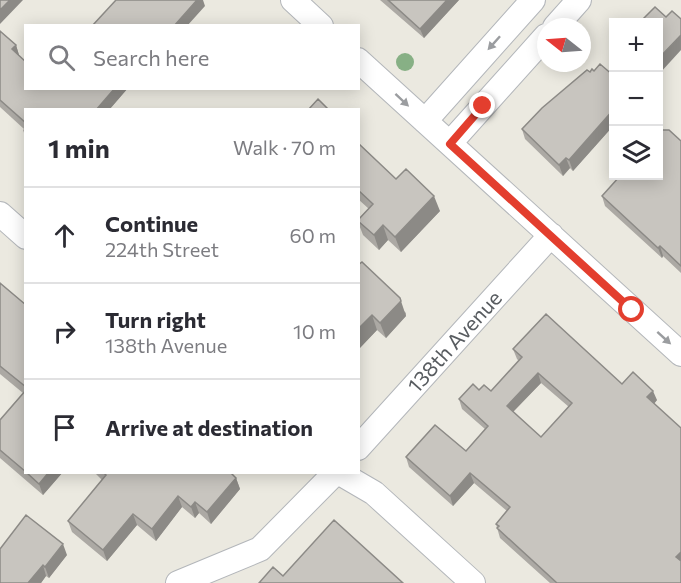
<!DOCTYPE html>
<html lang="en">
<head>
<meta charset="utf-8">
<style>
  body { margin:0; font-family:Commissioner,sans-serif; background:#f2f2f3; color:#2b2b33 }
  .controls { position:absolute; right:18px; top:18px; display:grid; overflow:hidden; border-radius:0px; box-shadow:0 3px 15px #0003 }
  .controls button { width:54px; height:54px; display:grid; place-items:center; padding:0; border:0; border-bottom:2px solid #e1e1e2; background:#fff; color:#2b2b33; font:30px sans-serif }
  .compass { position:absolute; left:537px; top:18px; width:54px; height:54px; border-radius:50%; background:#fff; box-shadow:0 3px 15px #0003; rotate:287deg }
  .stop { position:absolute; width:18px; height:18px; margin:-14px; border:4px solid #e33e2e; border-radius:50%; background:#fff }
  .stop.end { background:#e33e2e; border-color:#fff; box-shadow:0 2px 6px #0008 }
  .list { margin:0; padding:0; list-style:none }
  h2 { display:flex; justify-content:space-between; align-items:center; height:78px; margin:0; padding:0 24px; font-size:26px }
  h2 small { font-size:20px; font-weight:400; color:#7c7c81 }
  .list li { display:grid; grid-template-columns:39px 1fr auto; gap:18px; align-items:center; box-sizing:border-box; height:96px; padding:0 24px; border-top:2px solid #e1e1e2 }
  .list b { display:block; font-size:22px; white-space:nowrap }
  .list p { margin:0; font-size:20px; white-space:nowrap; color:#7c7c81 }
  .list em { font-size:20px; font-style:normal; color:#7c7c81 }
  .icon { flex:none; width:33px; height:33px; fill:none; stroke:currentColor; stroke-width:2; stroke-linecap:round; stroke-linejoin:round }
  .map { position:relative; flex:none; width:681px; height:583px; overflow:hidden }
  .search { position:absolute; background:#fff; box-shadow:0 3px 15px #0003; left:24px; top:24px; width:336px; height:66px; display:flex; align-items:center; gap:15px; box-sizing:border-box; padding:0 21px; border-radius:0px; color:#7c7c81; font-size:22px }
  .panel { position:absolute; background:#fff; box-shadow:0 3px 15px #0003; left:24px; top:108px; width:336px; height:366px; border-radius:0px }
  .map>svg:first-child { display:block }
</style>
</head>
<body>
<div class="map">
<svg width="681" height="583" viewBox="0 0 681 583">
  <rect width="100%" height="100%" fill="#ebe9e0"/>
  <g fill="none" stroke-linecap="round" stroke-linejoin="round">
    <g stroke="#b3b6ba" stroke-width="26">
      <path id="street" d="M293,0L321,26
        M555,27L579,0
        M358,60L681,354
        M425,121L533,0
        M450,143L546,36
        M0,214L26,237
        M358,448L551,235
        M338,472L374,493L473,583
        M178,583L260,549L336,472"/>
    </g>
    <use href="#street" stroke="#fff" stroke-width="24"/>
  </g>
  <circle fill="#87b085" cx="405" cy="62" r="9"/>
  <path fill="#aca9a4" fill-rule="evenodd" d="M380,0H459L424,38Z
    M0,31L16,45L19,55L26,88H128L109,110H26V138L23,130L24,129L0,107Z
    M594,71L614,76V125L573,171L570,168L563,176L525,139L522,129L590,72Z
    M681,141V273L663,256L662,258L605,206L602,196Z
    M358,143L396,179L440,211L401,252L388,240L379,250L363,235L358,222V220L369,209L358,199Z
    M358,265L406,313V316L386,338L377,330L358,350Z
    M0,283L26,305V472H63L43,495L0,458V420L23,393L0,374Z
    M513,349L622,384L657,400L654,404L681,583H550L500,538L496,524L507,511L474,483L453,506L409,467L406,457L466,451L485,429L462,409L459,399L491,391L519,361L517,359ZM541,383L569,407L541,437L513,412Z
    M94,472H230L236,478L240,489L211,524L199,513L195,518L182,507L156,541L137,525L107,561L72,532L68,521L102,480Z
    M67,555L49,578L46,576L41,583H0Z"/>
  <path fill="#8c8a86" d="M10,0H23L0,24V10Z
    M197,0H203L205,6L187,26H174Z
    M447,0H459L424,38L420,29Z
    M681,35V50L660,73L658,69V59Z
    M16,45L19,55L15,59L12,49Z
    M115,88H128L109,110H96Z
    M614,109V125L573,171L569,160Z
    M566,158L570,168L563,176L559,165Z
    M434,196L440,211L401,252L395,237Z
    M383,225L388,240L379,250L374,235Z
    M660,246L663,256L662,258L658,248Z
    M400,298L406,316L386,338L380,323Z
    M372,315L377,330L358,350V329Z
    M538,373L541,383L510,415L507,406Z
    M653,391L657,400L651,407L647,397Z
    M49,472H63L43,495L39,484Z
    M470,473L474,483L453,506L450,496Z
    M236,478L240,489L211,524L207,512Z
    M178,496L182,507L156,541L152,529Z
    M195,502L199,513L195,518L191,507Z
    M133,514L137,525L107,561L103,550Z
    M63,544L67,555L49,578L45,567Z
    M681,552V565L676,557Z
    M43,565L46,576L41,583H28Z"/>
  <path fill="#c8c5bf" stroke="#8c8a86" stroke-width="1.5" fill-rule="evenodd" d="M0,0H10L0,10Z
    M116,0H197L174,26H92Z
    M388,0H447L420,29Z
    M655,7L666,17L672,11L681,19V35L658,59V22H640Z
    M0,31L16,45L12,49L26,62V88H115L96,110H26V123L0,100Z
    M600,64L614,76V109L569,160L566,158L559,165L522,129L542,108L587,70L590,72L592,69L594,71Z
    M318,99L329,110H308Z
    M661,130H669L681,141V266L660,246L658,248L602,196L620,176H658V133Z
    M358,143L396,179L406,169L434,196L395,237L383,225L374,235L358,221V220L373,204L358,190Z
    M362,262L400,298L401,301L380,323L372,315L358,329V265Z
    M0,283L26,305V387L0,366Z
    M546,314L622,384L633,372L653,391L647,397L681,428V552L676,557L681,561V583H557L497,528L499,526L496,524L510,507L470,473L450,496L406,457L435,425L466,451L488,426L459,399L473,384L479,390L484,385L491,391L522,357L513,349ZM538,373L572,403L541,437L507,406Z
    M26,390V472L0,450V420Z
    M26,472H49L39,484Z
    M103,472H230L236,478L207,512L195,502L191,507L178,496L152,529L133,514L103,550L68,521L106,475Z
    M26,515L63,544L45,567L43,565L28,583H0V549Z
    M334,520L403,583H259L273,567L283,576Z"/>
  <defs><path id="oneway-solid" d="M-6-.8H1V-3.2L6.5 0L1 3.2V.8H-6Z" transform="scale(1.5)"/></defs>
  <g fill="#9b9da0">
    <use href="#oneway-solid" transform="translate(494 43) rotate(132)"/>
    <use href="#oneway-solid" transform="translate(402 100) rotate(43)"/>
    <use href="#oneway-solid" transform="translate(664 338) rotate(42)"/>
  </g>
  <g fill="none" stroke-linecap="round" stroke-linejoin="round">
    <path stroke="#e33e2e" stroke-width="8" d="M483,106L450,144L632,310"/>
  </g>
  <g text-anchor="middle" stroke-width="6" stroke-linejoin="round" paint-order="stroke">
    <g font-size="21" fill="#585c60" stroke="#fff">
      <text transform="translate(455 342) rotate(-48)" y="7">138th Avenue</text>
    </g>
  </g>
</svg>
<div class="controls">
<button>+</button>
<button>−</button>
<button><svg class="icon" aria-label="layers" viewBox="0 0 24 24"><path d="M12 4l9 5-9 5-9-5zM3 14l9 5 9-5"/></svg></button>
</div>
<svg class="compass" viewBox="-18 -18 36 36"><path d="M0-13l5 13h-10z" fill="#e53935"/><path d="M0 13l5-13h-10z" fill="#7c7c81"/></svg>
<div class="stop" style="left:632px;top:310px"></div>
<div class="stop end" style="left:483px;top:106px"></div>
<div class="search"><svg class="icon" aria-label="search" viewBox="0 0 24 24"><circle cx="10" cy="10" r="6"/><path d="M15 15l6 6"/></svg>Search here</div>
<section class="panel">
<h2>1 min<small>Walk · 70 m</small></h2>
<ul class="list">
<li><svg class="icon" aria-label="ahead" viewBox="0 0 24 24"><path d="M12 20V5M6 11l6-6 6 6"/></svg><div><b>Continue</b><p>224th Street</p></div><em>60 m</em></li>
<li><svg class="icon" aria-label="right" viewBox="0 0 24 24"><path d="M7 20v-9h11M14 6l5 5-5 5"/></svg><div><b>Turn right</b><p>138th Avenue</p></div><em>10 m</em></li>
<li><svg class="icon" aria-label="arrive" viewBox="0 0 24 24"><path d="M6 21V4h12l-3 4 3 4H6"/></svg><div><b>Arrive at destination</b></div></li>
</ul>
</section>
</div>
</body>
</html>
